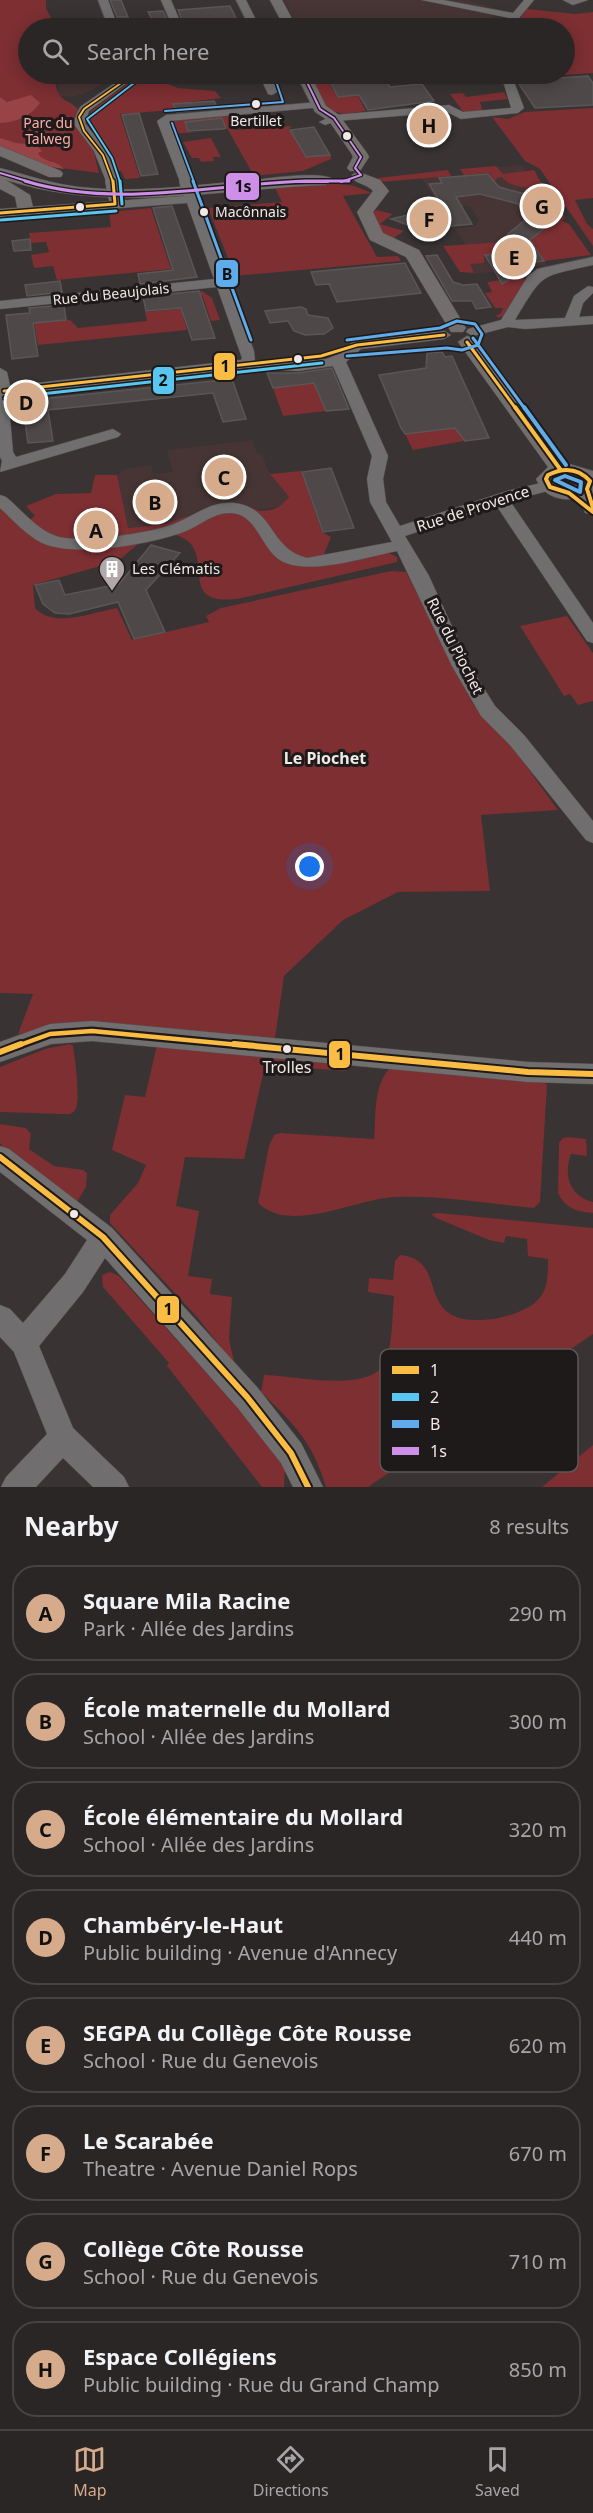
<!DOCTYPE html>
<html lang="en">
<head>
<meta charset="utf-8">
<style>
  body { margin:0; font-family:"Noto Sans",sans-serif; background:#332e2e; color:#f1f3f6 }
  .you { position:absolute; left:310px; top:867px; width:21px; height:21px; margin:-15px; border:4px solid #fff; border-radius:50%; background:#1a73e8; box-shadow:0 0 0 9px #1a73e833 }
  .badge { display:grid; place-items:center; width:39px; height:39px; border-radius:50%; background:#d6ab8b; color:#111; font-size:20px; font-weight:700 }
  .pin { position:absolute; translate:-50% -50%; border:3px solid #fff; box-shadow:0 2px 6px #0006 }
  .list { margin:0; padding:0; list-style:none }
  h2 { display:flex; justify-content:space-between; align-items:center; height:78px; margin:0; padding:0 24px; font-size:26px }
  h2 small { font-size:20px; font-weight:400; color:#a6a5a7 }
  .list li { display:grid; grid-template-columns:39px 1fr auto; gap:18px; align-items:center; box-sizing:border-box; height:96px; margin:0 12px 12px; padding:0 12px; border:2px solid #474343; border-radius:24px }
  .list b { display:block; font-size:22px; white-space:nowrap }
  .list p { margin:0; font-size:20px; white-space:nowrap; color:#a6a5a7 }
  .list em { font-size:20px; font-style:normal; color:#a6a5a7 }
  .icon { flex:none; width:33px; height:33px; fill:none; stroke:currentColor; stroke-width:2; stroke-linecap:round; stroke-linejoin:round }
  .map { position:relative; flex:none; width:593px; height:1487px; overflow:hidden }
  .search { position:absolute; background:#2b2626; box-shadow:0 3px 15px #0003; left:18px; right:18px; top:18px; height:66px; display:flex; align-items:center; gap:15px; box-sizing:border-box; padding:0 21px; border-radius:33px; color:#a6a5a7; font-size:22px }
  .sheet { height:942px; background:#2b2626 }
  nav { display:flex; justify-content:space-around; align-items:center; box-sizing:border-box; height:84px; border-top:2px solid #474343; background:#2b2626; font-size:16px; color:#a6a5a7 }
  nav a { display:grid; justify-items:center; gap:3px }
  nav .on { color:#d6ab8b }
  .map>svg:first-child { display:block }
</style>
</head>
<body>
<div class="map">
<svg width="593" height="1487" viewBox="0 0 593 1487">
  <rect width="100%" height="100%" fill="#393333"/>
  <path fill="#463534" d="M284,0H468L498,9L487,28H298Z
    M58,74H116L91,91L73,97L52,95L59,90Z
    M522,165L526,171L534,170L565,218L562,221L569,224L544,261L547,265L475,274L459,248L465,244L455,229L475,226L479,220L470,207L437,201L421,178L501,172L497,167Z
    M253,440L257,454H262L268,471L289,497L279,507L127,528L117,475L124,469L151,465L154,474L173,472L167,450Z"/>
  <path fill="#7d2f32" d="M0,0H46V9L57,28H28V74H54C57,109 71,95 81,114C91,130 94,155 99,173L45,166L0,148V118L15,109L0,97Z
    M527,9L575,14L593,12V73L560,75L564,74V28H514Z
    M140,74H157L153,75L162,78L158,80L178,88L215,91L221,98L173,104L174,110L120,114L140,178L125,179L121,171L116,172L109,149L87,124L91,111Z
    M320,74H324L337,97L358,96L366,111L344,114L329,110L313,84L322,78Z
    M504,92L508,99L480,102L483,112L464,113L450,94L463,93L466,97Z
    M593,108V198L575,200L587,224L593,229V246L540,169L525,161L492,117L508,119L525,112Z
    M223,116H232L237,126L233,130L292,126L289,129L305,157L331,155V159L303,171L254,176L223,121L186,124L188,132L194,133H178L175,126H170L169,123L174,119Z
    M211,138L221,157H213L214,161L201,162L199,158H192L183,142Z
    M496,166L503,174L534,170L543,187L540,189C527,187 510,188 502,177L497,178L495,181L489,173L464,175L460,169Z
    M448,170L451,176L380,182L378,178Z
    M323,182L354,186L372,193L343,196L377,257L398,256L401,261L235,276L208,208L282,202L275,188Z
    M549,195L558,203L565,218L562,221L569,224L591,255L544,261L532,250L484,255V263L470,264L474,273L460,272L443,246L531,240L557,218L559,211L555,204L543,202Z
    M151,208L171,269L57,280L53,266L34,268L31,255L49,252L46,242L31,243L29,233L111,227L109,212Z
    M376,210L393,214L380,224L404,231L394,238L383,234L372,214Z
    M522,277L526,280L503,316L498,318L496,315L500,314L503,308H495L485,293L492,292L487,282Z
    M202,291L212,298L220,320L211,321L202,295L138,299L153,294Z
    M181,309L187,330L38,345L34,323L70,320L78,328L147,321L145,312Z
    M314,383L326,411L283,416L273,388Z
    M456,428L464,441L413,450L405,434Z
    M301,471L322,532L331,537L323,557L389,553L397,557V562L242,598C180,608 210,566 190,543C184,537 176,535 169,533L144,539L118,561L33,585L35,608C54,629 93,612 117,608L132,640L209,622L206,616L221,608L391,571L406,572L474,706L500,730L558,810L481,815L490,891L398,892L343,920L284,976L275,1038L91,1021L18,1034L33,994L0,993V503L29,520L35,516L26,506L56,494L91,493L95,475H117L128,528L165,524L219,506H245L260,511L271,510L279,507L289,497L270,474Z
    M567,616L593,653V701L578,705L570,694L564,696L520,626Z
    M70,1044L73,1046C75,1058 81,1102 75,1110C72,1115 67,1114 62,1114L0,1112V1067L45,1049Z
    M157,1045L331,1060L347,1071L265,1065L244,1159L185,1157L176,1206L199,1211L188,1276L212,1279L210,1294L232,1297L229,1340L235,1365L197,1317L110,1223V1215L138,1183L146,1165L112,1150L125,1095L145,1097Z
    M390,1068L542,1080L547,1085L540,1202L534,1208C488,1204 441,1195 396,1197C357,1198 290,1235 258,1203L269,1146L274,1135L280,1133L374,1139C376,1117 373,1085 390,1068Z
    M0,1124L26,1128L31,1134L29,1149L54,1166L83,1170L87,1173L86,1187L77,1202L4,1148L0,1143Z
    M569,1137L586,1139L587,1156L571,1154C563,1176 570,1196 593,1202V1213C577,1212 565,1208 558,1193L559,1143L563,1138Z
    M439,1213L593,1228V1334L368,1487H326C312,1441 295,1425 261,1392L264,1375C291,1375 374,1395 386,1360C393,1340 392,1316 394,1296L368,1292L369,1278L393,1280L395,1261L400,1255C450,1259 414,1322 480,1320C497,1320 514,1315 529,1307C548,1295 548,1280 548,1259L528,1256L527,1239L506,1236L504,1243L489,1240L436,1218L431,1214Z
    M110,1272L119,1276L277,1451L285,1464L284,1487H262L167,1366L169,1363L103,1287L102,1275Z
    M593,1445V1487H542Z"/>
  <path fill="#984345" d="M31,95L40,103C30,117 16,122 0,123V97L7,102Z
    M0,138L16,143L36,145L42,151L38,153C43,163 57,160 64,169L45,166L0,148Z"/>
  <path fill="#4f4848" stroke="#5b5656" stroke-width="1.5" d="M110,0H121L128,17H117Z
    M230,6L239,24L203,28H185L178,10Z
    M163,11L171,28H157L148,12Z
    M326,74H362L367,79L384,78L390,87L422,84L434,101L368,110L359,95L338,97Z
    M588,76L593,83V105L535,108L517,81Z
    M214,101L218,108L177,112L173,104Z
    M139,113L158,174L141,176L122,115Z
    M222,118L226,128L223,129L188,131L185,122Z
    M314,127L323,143L330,155L306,157L290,130Z
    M488,174L499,187L551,201L559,208L557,218L530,240L544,261L529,263L509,248L514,243L508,234L538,209L480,194L456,197L472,224L419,229L391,219L443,207L429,184L442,183L439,178Z
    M172,206L197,277L140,284L138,274L173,270L153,208Z
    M30,239L31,250L14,251L12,241Z
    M496,254L510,279L502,284L485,255Z
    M437,255L453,282L463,285L477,284L491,307L476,309L472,301H452L426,256Z
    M405,263L421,293L337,302L329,284L316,285L311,272Z
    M60,281L62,292L27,296L25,285Z
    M199,291L215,338L192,340L181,308L146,311L143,297Z
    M64,305L66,320L33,323L38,356L12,359L6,315L30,313L29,308Z
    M301,307L306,309L308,315L328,318L333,328L324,334L305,335L294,331L288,321L270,323L265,311Z
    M442,352L445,357L452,356L489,438L465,441L455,428L405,434L401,428L379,375L426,368L427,353Z
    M332,368L349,409L326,411L314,383L273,388L267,373H298Z
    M232,379L246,419L223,422L213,393L48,410L53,441L28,443L22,401Z
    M331,468L354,528L323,532L302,472Z
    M151,545L180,553L146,590L165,632L134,639L118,602L69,614L55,613L43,604L35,585L59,580L65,595L119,584Z"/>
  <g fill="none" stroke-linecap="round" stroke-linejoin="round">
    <g stroke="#565151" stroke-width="1">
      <path id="minor" d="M98,0H108L115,19L146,20L155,28L107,24Z
        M161,0H171L183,28H173Z
        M236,0H246L260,28H250Z
        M422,0H443L513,13L524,0H534L511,28H501L509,18Z
        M563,0H588L573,5Z
        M128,74H139L89,111L85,123L106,150L118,181L112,185L106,181L94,151L73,123L80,107Z
        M191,74H201L204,79L195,81Z
        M296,74L301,77L300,79L273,81L277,92L272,95L268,94L262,81L270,75Z
        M501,74H511L524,108L518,113L461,119L447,112L336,121L325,125L319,122L334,115L449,105L463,112L511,108Z
        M319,102L323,103V107L169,121L191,179L185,183L179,179L157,121L166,115Z
        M191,192L199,199L254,351L255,361L298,362L326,359L342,353L352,342L357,341L444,331L451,335L444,339L361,349L346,362L388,456L383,479L386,502L400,526L507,491L549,481L557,486L555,489L510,501L593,623V643L587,641L496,505L405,536L429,576L470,666L495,706L524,735L593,821V843L586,840L510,745L481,716L452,666L397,551C366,557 315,574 286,563C261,554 259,514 231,513C214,512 201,525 186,531C153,544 75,558 42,543C26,535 13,520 0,508V495L6,497C21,509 37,530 56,536C78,544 151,533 174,524C194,516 211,501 234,503C274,507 269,549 307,558L392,542L370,502L367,479L372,456L333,366L298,371L247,368L8,396L13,452L16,457L113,429L121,434L118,437L0,472L2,461L0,457V368L7,372L10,386L241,360L242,358L217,287L0,309V301L214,279L187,203L0,217V209L185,196Z
        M593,257V265C539,277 544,272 515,320L565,318L574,296L588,286L593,287V293L583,303L579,317L593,316V324L525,329L508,327L473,336L466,332L468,329L501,320L528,276L537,269Z
        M92,1021L528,1062L593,1064V1084L528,1082L92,1041L51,1044L0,1062V1042L50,1024Z
        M0,1146L9,1149L112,1228L257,1387L301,1443L323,1487H293L281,1463L237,1407L105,1258L83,1292L39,1346L73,1428L124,1477L129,1487H93L63,1458L36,1487H1L6,1477L47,1434L14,1352L0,1337V1305L10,1309L23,1323L65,1274L87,1240L0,1172Z"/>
    </g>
    <g stroke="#565151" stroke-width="1">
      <path id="major" d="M270,0H282L297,28H285Z
        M296,74H310L326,106L339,115L367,153L369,157L360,171H350L347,168L353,157L351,153L329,121L315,112Z
        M0,146L61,171L63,174L61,177H49L0,156Z
        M0,168C27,175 52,184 80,187C141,194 202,184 263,179C276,177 326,171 334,180L326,185C218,189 112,214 6,180L30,195L34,211L26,216L18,211L15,197L0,189V178L3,179L0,178Z
        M359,172L380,180L389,191L373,212L383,233L419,250L466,328L463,332H451L406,257L370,240L357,212L373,191C367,184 356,184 351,177L353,174Z
        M467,336L474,338L566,463L593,471V514L585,513L579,498C561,502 544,497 536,479L548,467L458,342ZM569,475L577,478L578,485L565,487L557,479Z"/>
    </g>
    <use href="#minor" fill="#706e6e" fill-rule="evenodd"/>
    <use href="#major" fill="#726e6e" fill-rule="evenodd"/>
    <g stroke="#565151" stroke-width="11" stroke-linecap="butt">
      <path id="minor-bridge-far1" d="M185,179L186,182"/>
    </g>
    <g stroke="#565151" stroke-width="14" stroke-linecap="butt">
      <path id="minor-bridge" d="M112,181L116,200
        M186,181L191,196"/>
    </g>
    <use href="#minor-bridge-far1" stroke="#706e6e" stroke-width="10"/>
    <use href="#minor-bridge" stroke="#706e6e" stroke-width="14"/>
    <g stroke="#1f1a1a" stroke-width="4.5">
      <path id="bus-1-far4" d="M113,182L103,155L84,131L79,117L84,109L134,74"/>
    </g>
    <g stroke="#1f1a1a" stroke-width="6">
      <path id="bus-1-far3" d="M113,181L115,204
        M0,213L115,204
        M467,342L516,409
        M4,391L321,356L357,345L444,335"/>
    </g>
    <g stroke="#1f1a1a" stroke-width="8">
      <path id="bus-1-far2" d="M515,407L560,469
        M593,508L587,489L590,481C578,468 564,467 548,475L546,479L550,487L569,493L593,512"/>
    </g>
    <g stroke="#1f1a1a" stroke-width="9">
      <path id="bus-1-far1" d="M17,1046L50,1034L92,1031L250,1046"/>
    </g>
    <g stroke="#1f1a1a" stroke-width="10">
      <path id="bus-1" d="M234,1044L528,1072L593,1074
        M0,1052L21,1044
        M0,1157L103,1237L247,1397L291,1453L308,1487"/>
    </g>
    <g stroke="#1f1a1a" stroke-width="4.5">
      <path id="bus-2-far1" d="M120,182L112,158L87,119L138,80"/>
    </g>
    <g stroke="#1f1a1a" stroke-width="6">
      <path id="bus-2" d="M120,181L122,204
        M1,220L116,211
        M5,398L322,363"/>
    </g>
    <g stroke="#1f1a1a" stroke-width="4.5">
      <path id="bus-3-far2" d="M165,111L283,102L277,84
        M172,123L194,182"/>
    </g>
    <g stroke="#1f1a1a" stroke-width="6">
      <path id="bus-3-far1" d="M193,181L251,340
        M473,338L525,409
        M347,340L440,328L457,321L475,324L482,334L478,345L462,350L447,348L347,356"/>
    </g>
    <g stroke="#1f1a1a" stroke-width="8">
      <path id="bus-3" d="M524,407L566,465
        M565,476L581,482L580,492L555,480Z"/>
    </g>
    <g stroke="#1f1a1a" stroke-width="4.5">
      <path id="bus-4-far1" d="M303,74L320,109L334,118L361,157L355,168L361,175L341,182
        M0,173L30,182
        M285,182H328"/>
    </g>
    <g stroke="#1f1a1a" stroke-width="6">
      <path id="bus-4" d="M25,181C117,209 213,184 306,181
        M307,181H349"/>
    </g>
    <use href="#bus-1-far4" stroke="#fbbc43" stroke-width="2"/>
    <use href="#bus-1-far3" stroke="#fbbc43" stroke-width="3"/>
    <use href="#bus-1-far2" stroke="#fbbc43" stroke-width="4"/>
    <use href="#bus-1-far1" stroke="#fbbc43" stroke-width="4.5"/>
    <use href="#bus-1" stroke="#fbbc43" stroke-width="6"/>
    <use href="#bus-2-far1" stroke="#59c6f2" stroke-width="2"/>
    <use href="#bus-2" stroke="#59c6f2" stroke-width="3"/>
    <use href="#bus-3-far2" stroke="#60acea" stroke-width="2"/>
    <use href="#bus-3-far1" stroke="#60acea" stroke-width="3"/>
    <use href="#bus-3" stroke="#60acea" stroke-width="4"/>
    <use href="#bus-4-far1" stroke="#ce8fe9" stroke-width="2"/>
    <use href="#bus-4" stroke="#ce8fe9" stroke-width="3"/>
  </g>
  <defs>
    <g id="building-pin" transform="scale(1.35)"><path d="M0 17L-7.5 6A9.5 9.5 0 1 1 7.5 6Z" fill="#b1a9a9" stroke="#1f1a1a"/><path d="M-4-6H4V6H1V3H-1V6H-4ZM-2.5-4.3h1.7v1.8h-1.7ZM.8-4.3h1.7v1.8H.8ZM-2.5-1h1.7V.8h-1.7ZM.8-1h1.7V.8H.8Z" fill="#fff"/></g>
  </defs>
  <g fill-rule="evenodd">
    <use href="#building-pin" x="112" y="569"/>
  </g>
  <g fill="#f1e9e8" stroke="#1f1a1a" stroke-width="2">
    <circle cx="256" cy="104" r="5"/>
    <circle cx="347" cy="136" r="5"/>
    <circle cx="80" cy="207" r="5"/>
    <circle cx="204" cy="212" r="5"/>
    <circle cx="298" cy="359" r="5"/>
    <circle cx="287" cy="1049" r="5"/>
    <circle cx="74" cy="1214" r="5"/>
  </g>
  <g text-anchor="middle" stroke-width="6" stroke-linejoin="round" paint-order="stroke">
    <g font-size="14" fill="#f1e9e8" stroke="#1f1a1a">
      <text x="256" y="126">Bertillet</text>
      <text x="215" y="217" text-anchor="start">Macônnais</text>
    </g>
    <g font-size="14" fill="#fcaca9" stroke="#1f1a1a">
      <text x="48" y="128">Parc du<tspan x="48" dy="16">Talweg</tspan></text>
    </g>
    <g font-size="14" fill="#f1e9e8" stroke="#1f1a1a">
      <text transform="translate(111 294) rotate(-6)" y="5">Rue du Beaujolais</text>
    </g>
    <g font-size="15" fill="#f1e9e8" stroke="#1f1a1a">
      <text transform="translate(473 509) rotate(-18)" y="5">Rue de Provence</text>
      <text transform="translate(455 646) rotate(63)" y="5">Rue du Piochet</text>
    </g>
    <g font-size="15" fill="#f1e9e8" stroke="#1f1a1a" text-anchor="start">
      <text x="132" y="574">Les Clématis</text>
    </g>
    <g font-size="16" font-weight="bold" fill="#f1e9e8" stroke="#1f1a1a">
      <text x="325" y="764">Le Piochet</text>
    </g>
    <g font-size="16" fill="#f1e9e8" stroke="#1f1a1a">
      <text x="287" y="1073">Trolles</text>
    </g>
  </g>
  <rect x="380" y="1349" width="198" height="123" rx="9" fill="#1f1a1a" stroke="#5e5858" stroke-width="1.5"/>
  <rect x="392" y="1366" width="27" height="8" fill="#fbbc43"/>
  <rect x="392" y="1393" width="27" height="8" fill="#59c6f2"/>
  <rect x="392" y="1420" width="27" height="8" fill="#60acea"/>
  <rect x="392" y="1447" width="27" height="8" fill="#ce8fe9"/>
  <g font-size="16" fill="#f1e9e8">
    <text x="430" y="1376">1</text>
    <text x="430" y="1403">2</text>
    <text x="430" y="1430">B</text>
    <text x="430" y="1457">1s</text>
  </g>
  <g stroke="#1f1a1a" stroke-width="2">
    <rect x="225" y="172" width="35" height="29" rx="6" fill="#ce8fe9"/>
    <rect x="215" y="259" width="24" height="29" rx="6" fill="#60acea"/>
    <rect x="213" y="352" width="23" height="29" rx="6" fill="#fbbc43"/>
    <rect x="152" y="366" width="23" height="29" rx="6" fill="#59c6f2"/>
    <rect x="328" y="1040" width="23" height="29" rx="6" fill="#fbbc43"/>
    <rect x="156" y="1295" width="24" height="29" rx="6" fill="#fbbc43"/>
  </g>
  <g font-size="16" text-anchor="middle" font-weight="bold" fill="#111">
    <text x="243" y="192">1s</text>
    <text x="227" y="280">B</text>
    <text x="225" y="372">1</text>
    <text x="163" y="386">2</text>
    <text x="340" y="1060">1</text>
    <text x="168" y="1315">1</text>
  </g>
</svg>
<div class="you"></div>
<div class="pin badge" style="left:96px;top:530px">A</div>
<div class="pin badge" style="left:155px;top:502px">B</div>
<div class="pin badge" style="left:224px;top:477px">C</div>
<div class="pin badge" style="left:26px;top:402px">D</div>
<div class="pin badge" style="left:514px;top:257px">E</div>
<div class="pin badge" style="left:429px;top:219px">F</div>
<div class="pin badge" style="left:542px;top:206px">G</div>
<div class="pin badge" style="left:429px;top:125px">H</div>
<div class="search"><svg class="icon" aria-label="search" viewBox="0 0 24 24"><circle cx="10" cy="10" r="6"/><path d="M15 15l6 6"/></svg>Search here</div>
</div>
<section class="sheet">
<h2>Nearby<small>8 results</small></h2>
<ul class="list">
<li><span class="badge">A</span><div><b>Square Mila Racine</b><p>Park · Allée des Jardins</p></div><em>290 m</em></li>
<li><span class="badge">B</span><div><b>École maternelle du Mollard</b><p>School · Allée des Jardins</p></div><em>300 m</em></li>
<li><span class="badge">C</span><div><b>École élémentaire du Mollard</b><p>School · Allée des Jardins</p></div><em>320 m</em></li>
<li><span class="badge">D</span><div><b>Chambéry-le-Haut</b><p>Public building · Avenue d'Annecy</p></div><em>440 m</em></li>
<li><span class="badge">E</span><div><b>SEGPA du Collège Côte Rousse</b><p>School · Rue du Genevois</p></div><em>620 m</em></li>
<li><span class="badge">F</span><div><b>Le Scarabée</b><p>Theatre · Avenue Daniel Rops</p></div><em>670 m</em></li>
<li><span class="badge">G</span><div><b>Collège Côte Rousse</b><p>School · Rue du Genevois</p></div><em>710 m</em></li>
<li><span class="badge">H</span><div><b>Espace Collégiens</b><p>Public building · Rue du Grand Champ</p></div><em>850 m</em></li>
</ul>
</section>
<nav>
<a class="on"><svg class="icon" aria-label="map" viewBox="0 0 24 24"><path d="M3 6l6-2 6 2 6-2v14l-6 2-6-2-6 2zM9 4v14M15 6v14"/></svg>Map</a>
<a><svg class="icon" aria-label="directions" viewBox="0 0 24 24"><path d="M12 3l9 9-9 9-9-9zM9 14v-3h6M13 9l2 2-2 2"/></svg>Directions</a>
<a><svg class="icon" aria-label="saved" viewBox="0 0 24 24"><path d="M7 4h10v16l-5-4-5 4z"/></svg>Saved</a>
</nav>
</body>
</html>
